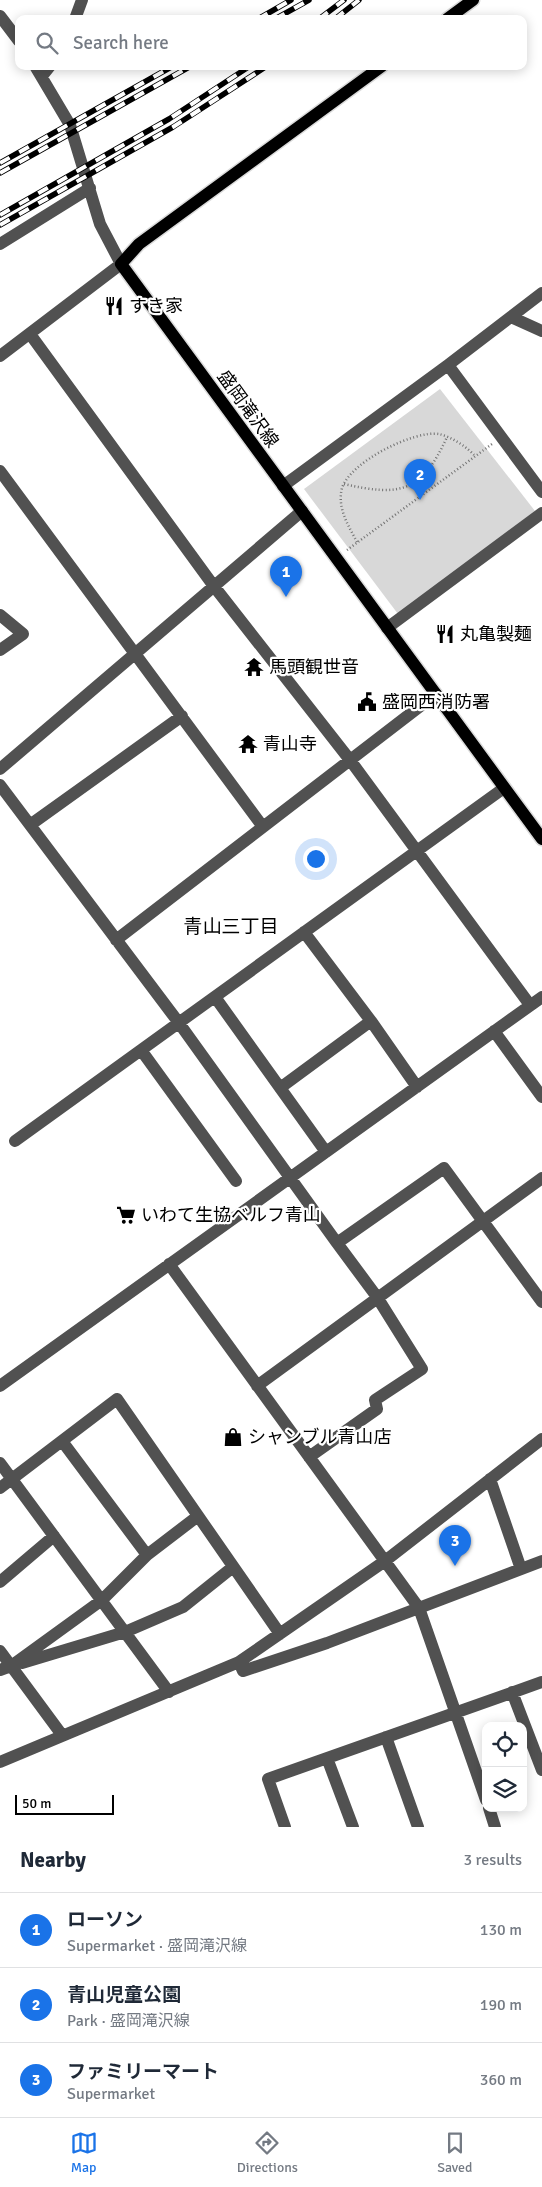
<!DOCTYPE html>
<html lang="en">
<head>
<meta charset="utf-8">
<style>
  body { margin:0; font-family:Signika,"Noto Sans JP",sans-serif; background:#f6f6f7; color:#1f2937 }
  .controls { position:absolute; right:15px; bottom:15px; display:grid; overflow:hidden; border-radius:10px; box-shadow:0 2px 12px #0003 }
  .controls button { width:45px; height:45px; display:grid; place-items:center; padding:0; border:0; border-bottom:1px solid #e0e1e3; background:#fff; color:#1f2937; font:25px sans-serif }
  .scale { position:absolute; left:15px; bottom:12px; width:99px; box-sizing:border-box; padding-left:5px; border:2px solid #000; border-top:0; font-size:14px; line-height:18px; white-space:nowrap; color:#000; -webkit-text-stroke:4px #fff; paint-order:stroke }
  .you { position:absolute; left:315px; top:858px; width:18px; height:18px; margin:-12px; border:4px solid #fff; border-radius:50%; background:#1a73e8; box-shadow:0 0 0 8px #1a73e833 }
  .badge { display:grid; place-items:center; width:32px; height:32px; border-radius:50%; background:#1a73e8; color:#fff; font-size:16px; font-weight:700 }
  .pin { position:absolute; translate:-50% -41px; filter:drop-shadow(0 1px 2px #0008) }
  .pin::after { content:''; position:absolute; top:26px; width:18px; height:15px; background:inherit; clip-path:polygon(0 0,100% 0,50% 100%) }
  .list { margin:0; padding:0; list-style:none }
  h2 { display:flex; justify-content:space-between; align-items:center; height:65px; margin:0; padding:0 20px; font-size:21px }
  h2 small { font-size:16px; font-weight:400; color:#747a83 }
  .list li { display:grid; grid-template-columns:32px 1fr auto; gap:15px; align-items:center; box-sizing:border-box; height:75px; padding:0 20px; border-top:1px solid #e0e1e3 }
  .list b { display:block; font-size:19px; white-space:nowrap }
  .list p { margin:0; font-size:16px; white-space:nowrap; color:#747a83 }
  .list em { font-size:16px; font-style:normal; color:#747a83 }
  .icon { flex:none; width:28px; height:28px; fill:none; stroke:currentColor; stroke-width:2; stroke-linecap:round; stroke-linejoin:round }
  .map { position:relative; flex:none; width:542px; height:1827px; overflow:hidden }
  .search { position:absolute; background:#fff; box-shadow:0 2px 12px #0003; left:15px; right:15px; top:15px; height:55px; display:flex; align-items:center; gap:12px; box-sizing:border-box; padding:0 18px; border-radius:10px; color:#747a83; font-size:19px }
  .sheet { height:290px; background:#fff }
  nav { display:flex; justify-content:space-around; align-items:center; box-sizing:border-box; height:70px; border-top:1px solid #e0e1e3; background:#fff; font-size:14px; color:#747a83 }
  nav a { display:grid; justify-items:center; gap:2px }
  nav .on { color:#1a73e8 }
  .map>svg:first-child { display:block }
</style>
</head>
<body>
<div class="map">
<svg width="542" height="1827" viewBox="0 0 542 1827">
  <rect width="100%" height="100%" fill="#fff"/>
  <path fill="#d8d8d8" d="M440,389L535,511L398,614L304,489Z"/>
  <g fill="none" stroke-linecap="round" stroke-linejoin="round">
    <g stroke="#dbdbdb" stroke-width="15">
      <path id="major" d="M447,19L473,0
        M382,66L139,244L121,264L542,839"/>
    </g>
    <path stroke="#737373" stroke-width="2.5" stroke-dasharray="1 2.5" stroke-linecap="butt" d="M344,484C401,497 422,492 447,437
      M357,542C348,525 337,508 342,488C350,462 414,430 439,434C452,437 467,447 475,456
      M347,550L492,444"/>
    <path stroke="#515151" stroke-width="12" d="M0,16L19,41
      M75,19L82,0
      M42,76L50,66
      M0,244L90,188
      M511,317L542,331
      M30,334L213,585L350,760L530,1005
      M0,356L121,264L100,224L70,125L35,66
      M448,365L542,492
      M0,471L263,827
      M283,486L448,365L542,293
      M0,615L23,634L0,650
      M387,628L542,513
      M0,769L302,511
      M0,785L179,1023L337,1243L444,1168L542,1302
      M30,825L182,716
      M116,940L436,694
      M215,997L326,1152
      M371,1021L417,1087
      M494,1031L542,1097
      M141,1050L236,1181
      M280,1088L371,1021L304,932
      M15,1141L504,788
      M169,1264L419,1608L486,1800
      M0,1386L542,997
      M257,1386L542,1178
      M309,1457L377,1409L375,1400L422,1369L377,1297L337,1243
      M0,1463L169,1692
      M490,1479L521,1569
      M0,1488L117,1399L280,1634
      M147,1555L198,1516
      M0,1582L54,1536
      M0,1651L62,1735
      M239,1662L243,1671L327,1643L542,1561
      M22,1663L125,1632L183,1607L233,1567
      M0,1670L11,1666L102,1600L147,1555L62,1441
      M512,1692L542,1770
      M386,1737L418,1827
      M327,1758L353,1827
      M0,1762L239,1662L385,1561L542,1439
      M489,1808L495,1827
      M285,1827L268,1779L542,1682"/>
    <use href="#major" stroke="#000" stroke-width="12"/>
    <g stroke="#000" stroke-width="5.5">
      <path id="rail" d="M258,19L291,0
        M275,19L309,0
        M319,19L344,0
        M335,19L359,0
        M0,163L173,66
        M0,173L191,66
        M0,215L169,119L250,66
        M0,225L173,127L267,66"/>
    </g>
    <use href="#rail" stroke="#fff" stroke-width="4" stroke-dasharray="11" stroke-linecap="butt"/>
  </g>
  <defs>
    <g id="restaurant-bare" transform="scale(1.5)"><path d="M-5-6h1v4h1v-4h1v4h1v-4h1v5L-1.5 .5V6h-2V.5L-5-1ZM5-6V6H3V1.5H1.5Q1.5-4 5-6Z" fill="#000" stroke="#fff" stroke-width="2.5" paint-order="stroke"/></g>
    <g id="temple-bare" transform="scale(1.5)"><path d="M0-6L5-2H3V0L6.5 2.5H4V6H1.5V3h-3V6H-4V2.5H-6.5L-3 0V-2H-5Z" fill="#000" stroke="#fff" stroke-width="2.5" paint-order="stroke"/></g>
    <g id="civic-bare" transform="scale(1.5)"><path d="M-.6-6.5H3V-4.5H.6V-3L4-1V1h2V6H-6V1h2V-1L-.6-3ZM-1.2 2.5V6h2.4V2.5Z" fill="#000" stroke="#fff" stroke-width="2.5" paint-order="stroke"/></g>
    <g id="supermarket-bare" transform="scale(1.5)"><path d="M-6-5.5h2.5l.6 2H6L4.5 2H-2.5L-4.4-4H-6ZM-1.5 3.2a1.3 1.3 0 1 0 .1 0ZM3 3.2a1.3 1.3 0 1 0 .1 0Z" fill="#000" stroke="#fff" stroke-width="2.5" paint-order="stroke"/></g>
    <g id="shop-bare" transform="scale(1.5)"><path d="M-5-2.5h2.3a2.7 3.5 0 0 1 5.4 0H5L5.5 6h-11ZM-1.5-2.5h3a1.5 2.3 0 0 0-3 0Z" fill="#000" stroke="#fff" stroke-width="2.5" paint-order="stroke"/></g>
  </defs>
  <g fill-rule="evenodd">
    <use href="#restaurant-bare" x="114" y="306"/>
    <use href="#restaurant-bare" x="445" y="634"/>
    <use href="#temple-bare" x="254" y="667"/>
    <use href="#civic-bare" x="367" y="702"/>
    <use href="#temple-bare" x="248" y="744"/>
    <use href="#supermarket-bare" x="126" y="1215"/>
    <use href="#shop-bare" x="233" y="1437"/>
  </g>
  <g text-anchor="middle" stroke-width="4.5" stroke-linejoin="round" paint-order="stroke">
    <g font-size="18" fill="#000" stroke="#fff" text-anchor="start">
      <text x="129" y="312">すき家</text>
      <text x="460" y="640">丸亀製麺</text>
      <text x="269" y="673">馬頭観世音</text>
      <text x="382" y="708">盛岡西消防署</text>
      <text x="263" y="750">青山寺</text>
      <text x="141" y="1221">いわて生協ベルフ青山</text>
      <text x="248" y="1443">シャンブル青山店</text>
    </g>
    <g font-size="18" fill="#000" stroke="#fff">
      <text transform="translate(248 409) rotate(54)" y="6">盛岡滝沢線</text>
    </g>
    <g font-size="19" fill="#000" stroke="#fff">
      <text x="231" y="933">青山三丁目</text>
    </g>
  </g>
</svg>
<div class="controls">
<button><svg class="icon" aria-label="locate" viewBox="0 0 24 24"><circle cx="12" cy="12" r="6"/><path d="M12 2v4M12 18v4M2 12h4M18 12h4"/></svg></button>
<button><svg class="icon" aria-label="layers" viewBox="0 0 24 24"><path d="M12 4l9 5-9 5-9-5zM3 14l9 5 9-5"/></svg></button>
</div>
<div class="scale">50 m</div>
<div class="you"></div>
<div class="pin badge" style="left:286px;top:597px">1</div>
<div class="pin badge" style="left:420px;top:500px">2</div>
<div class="pin badge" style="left:455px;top:1566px">3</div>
<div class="search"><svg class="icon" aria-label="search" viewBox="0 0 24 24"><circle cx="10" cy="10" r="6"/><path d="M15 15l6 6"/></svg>Search here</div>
</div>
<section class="sheet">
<h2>Nearby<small>3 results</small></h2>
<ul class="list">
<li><span class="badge">1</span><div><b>ローソン</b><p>Supermarket · 盛岡滝沢線</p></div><em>130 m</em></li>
<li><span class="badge">2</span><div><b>青山児童公園</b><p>Park · 盛岡滝沢線</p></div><em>190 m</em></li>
<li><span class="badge">3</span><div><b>ファミリーマート</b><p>Supermarket</p></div><em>360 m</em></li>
</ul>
</section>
<nav>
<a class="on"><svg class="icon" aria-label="map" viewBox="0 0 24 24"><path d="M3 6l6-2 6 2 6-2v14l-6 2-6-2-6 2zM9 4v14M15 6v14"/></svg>Map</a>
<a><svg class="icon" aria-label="directions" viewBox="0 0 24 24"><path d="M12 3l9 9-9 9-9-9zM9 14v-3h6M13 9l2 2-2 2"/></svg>Directions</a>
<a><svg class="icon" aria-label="saved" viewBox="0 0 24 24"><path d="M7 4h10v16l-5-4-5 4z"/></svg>Saved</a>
</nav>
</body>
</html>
